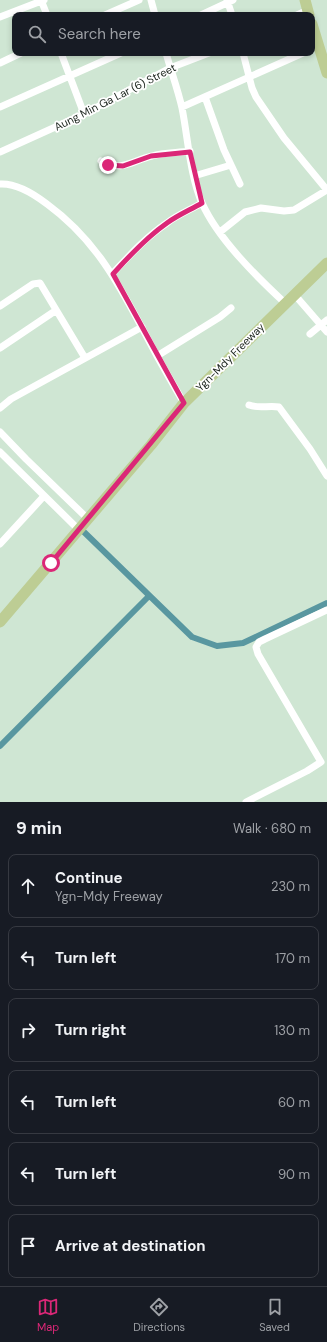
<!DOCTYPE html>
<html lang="en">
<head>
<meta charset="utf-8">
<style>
  body { margin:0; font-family:"DM Sans",sans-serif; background:#20242c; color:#f1f3f6 }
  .stop { position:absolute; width:12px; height:12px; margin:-9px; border:3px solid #db2777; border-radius:50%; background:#fff }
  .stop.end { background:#db2777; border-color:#fff; box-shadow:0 1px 4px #0008 }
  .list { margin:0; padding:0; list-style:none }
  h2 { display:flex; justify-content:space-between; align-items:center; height:52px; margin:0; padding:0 16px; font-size:17px }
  h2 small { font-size:13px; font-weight:400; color:#9ea1a6 }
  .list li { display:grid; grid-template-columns:26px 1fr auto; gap:12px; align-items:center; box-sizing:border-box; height:64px; margin:0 8px 8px; padding:0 8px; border:1px solid #363941; border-radius:8px }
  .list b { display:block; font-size:15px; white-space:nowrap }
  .list p { margin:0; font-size:13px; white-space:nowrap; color:#9ea1a6 }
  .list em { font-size:13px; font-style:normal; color:#9ea1a6 }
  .icon { flex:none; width:22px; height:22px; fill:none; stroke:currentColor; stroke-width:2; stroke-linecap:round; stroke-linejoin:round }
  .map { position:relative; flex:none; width:327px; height:802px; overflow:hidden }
  .search { position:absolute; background:#171b24; box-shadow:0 2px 6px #0003; left:12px; right:12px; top:12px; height:44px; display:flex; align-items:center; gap:10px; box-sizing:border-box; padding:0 14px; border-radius:8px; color:#9ea1a6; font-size:15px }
  .sheet { height:484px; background:#171b24 }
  nav { display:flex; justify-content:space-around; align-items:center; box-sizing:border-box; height:56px; border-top:1px solid #363941; background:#171b24; font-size:11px; color:#9ea1a6 }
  nav a { display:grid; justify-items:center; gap:2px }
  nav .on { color:#db2777 }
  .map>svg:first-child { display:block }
</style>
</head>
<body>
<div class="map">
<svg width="327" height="802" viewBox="0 0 327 802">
  <rect width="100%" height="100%" fill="#cfe6d3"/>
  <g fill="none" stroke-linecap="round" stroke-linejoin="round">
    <path stroke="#5997a0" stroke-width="6" d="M84,532L192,637L217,646L243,643L327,603
      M0,746L149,596"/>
    <path stroke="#fff" stroke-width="7" d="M41,0L47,15
      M151,0L155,15
      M227,0L232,15
      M105,15L139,0
      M201,15L233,0
      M297,15L308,10
      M0,17L44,0
      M61,53L84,114
      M166,53C171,71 178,90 182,108C188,138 190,176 202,203C218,239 257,277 285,303
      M243,53L252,88L256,97L284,138L327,190
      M0,63L21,53
      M205,97L224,150L240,184
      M0,107L121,53
      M182,107L303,53
      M0,152L84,114L170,68L209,53
      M101,161C123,172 131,161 152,156C164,152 177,153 190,151
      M194,176L231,165
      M0,184C17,183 34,194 47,204C103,245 125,297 157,356C166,372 175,388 184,403
      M220,232L245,212L261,208L284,211L294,210L327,190
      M113,273C130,255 146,237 167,223C177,215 190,210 202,203
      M294,294L327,332
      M0,306L33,284L40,283L85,358
      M310,334L327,320
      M0,348L55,311
      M157,356L220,317L231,308
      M249,405C259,409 269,405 279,407L310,449L327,476
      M0,408L11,399L142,327
      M0,432L26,459L88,519
      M0,452L79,530
      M0,544L44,496
      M246,802L307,771L321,762L258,654L256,647L259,642L265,639L327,610"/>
    <path stroke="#bdcd94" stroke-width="11" d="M305,0L309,15
      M312,24L327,73
      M0,622L151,445L184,403L327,263"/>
  </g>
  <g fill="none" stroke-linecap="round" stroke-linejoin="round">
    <path stroke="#db2777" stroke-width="5" d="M51,563L184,403L113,274C130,255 147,237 167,223C178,215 190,210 202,203L190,152L151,156L123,166L108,165"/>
  </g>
  <g text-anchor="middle" stroke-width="3.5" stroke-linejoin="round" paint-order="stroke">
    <g font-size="11" fill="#202922" stroke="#fff">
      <text transform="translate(115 97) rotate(-27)" y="4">Aung Min Ga Lar (6) Street</text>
      <text transform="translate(230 357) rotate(-45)" y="4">Ygn-Mdy Freeway</text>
    </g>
  </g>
</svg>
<div class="stop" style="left:51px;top:563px"></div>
<div class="stop end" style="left:108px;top:165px"></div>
<div class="search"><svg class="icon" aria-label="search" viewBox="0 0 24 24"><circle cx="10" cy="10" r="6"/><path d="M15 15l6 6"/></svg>Search here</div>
</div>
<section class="sheet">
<h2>9 min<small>Walk · 680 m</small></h2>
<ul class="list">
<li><svg class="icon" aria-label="ahead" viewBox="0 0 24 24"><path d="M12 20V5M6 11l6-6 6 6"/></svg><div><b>Continue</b><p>Ygn-Mdy Freeway</p></div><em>230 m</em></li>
<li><svg class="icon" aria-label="left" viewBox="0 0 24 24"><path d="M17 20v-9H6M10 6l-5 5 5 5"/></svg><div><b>Turn left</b></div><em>170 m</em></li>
<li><svg class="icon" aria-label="right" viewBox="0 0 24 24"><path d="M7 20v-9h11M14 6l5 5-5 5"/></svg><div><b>Turn right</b></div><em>130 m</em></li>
<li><svg class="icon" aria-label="left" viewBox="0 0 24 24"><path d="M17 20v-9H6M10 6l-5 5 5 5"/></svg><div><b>Turn left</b></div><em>60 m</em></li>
<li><svg class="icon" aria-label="left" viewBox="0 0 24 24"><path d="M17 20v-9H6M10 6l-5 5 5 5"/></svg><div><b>Turn left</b></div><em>90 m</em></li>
<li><svg class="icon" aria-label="arrive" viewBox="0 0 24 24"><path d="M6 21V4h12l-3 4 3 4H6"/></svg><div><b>Arrive at destination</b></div></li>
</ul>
</section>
<nav>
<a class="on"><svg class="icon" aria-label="map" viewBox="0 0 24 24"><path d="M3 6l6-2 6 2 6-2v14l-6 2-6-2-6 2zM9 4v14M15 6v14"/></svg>Map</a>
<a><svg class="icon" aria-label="directions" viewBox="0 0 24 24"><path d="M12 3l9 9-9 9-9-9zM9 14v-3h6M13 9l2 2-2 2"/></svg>Directions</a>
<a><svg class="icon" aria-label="saved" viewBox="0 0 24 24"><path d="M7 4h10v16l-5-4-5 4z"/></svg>Saved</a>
</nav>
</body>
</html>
